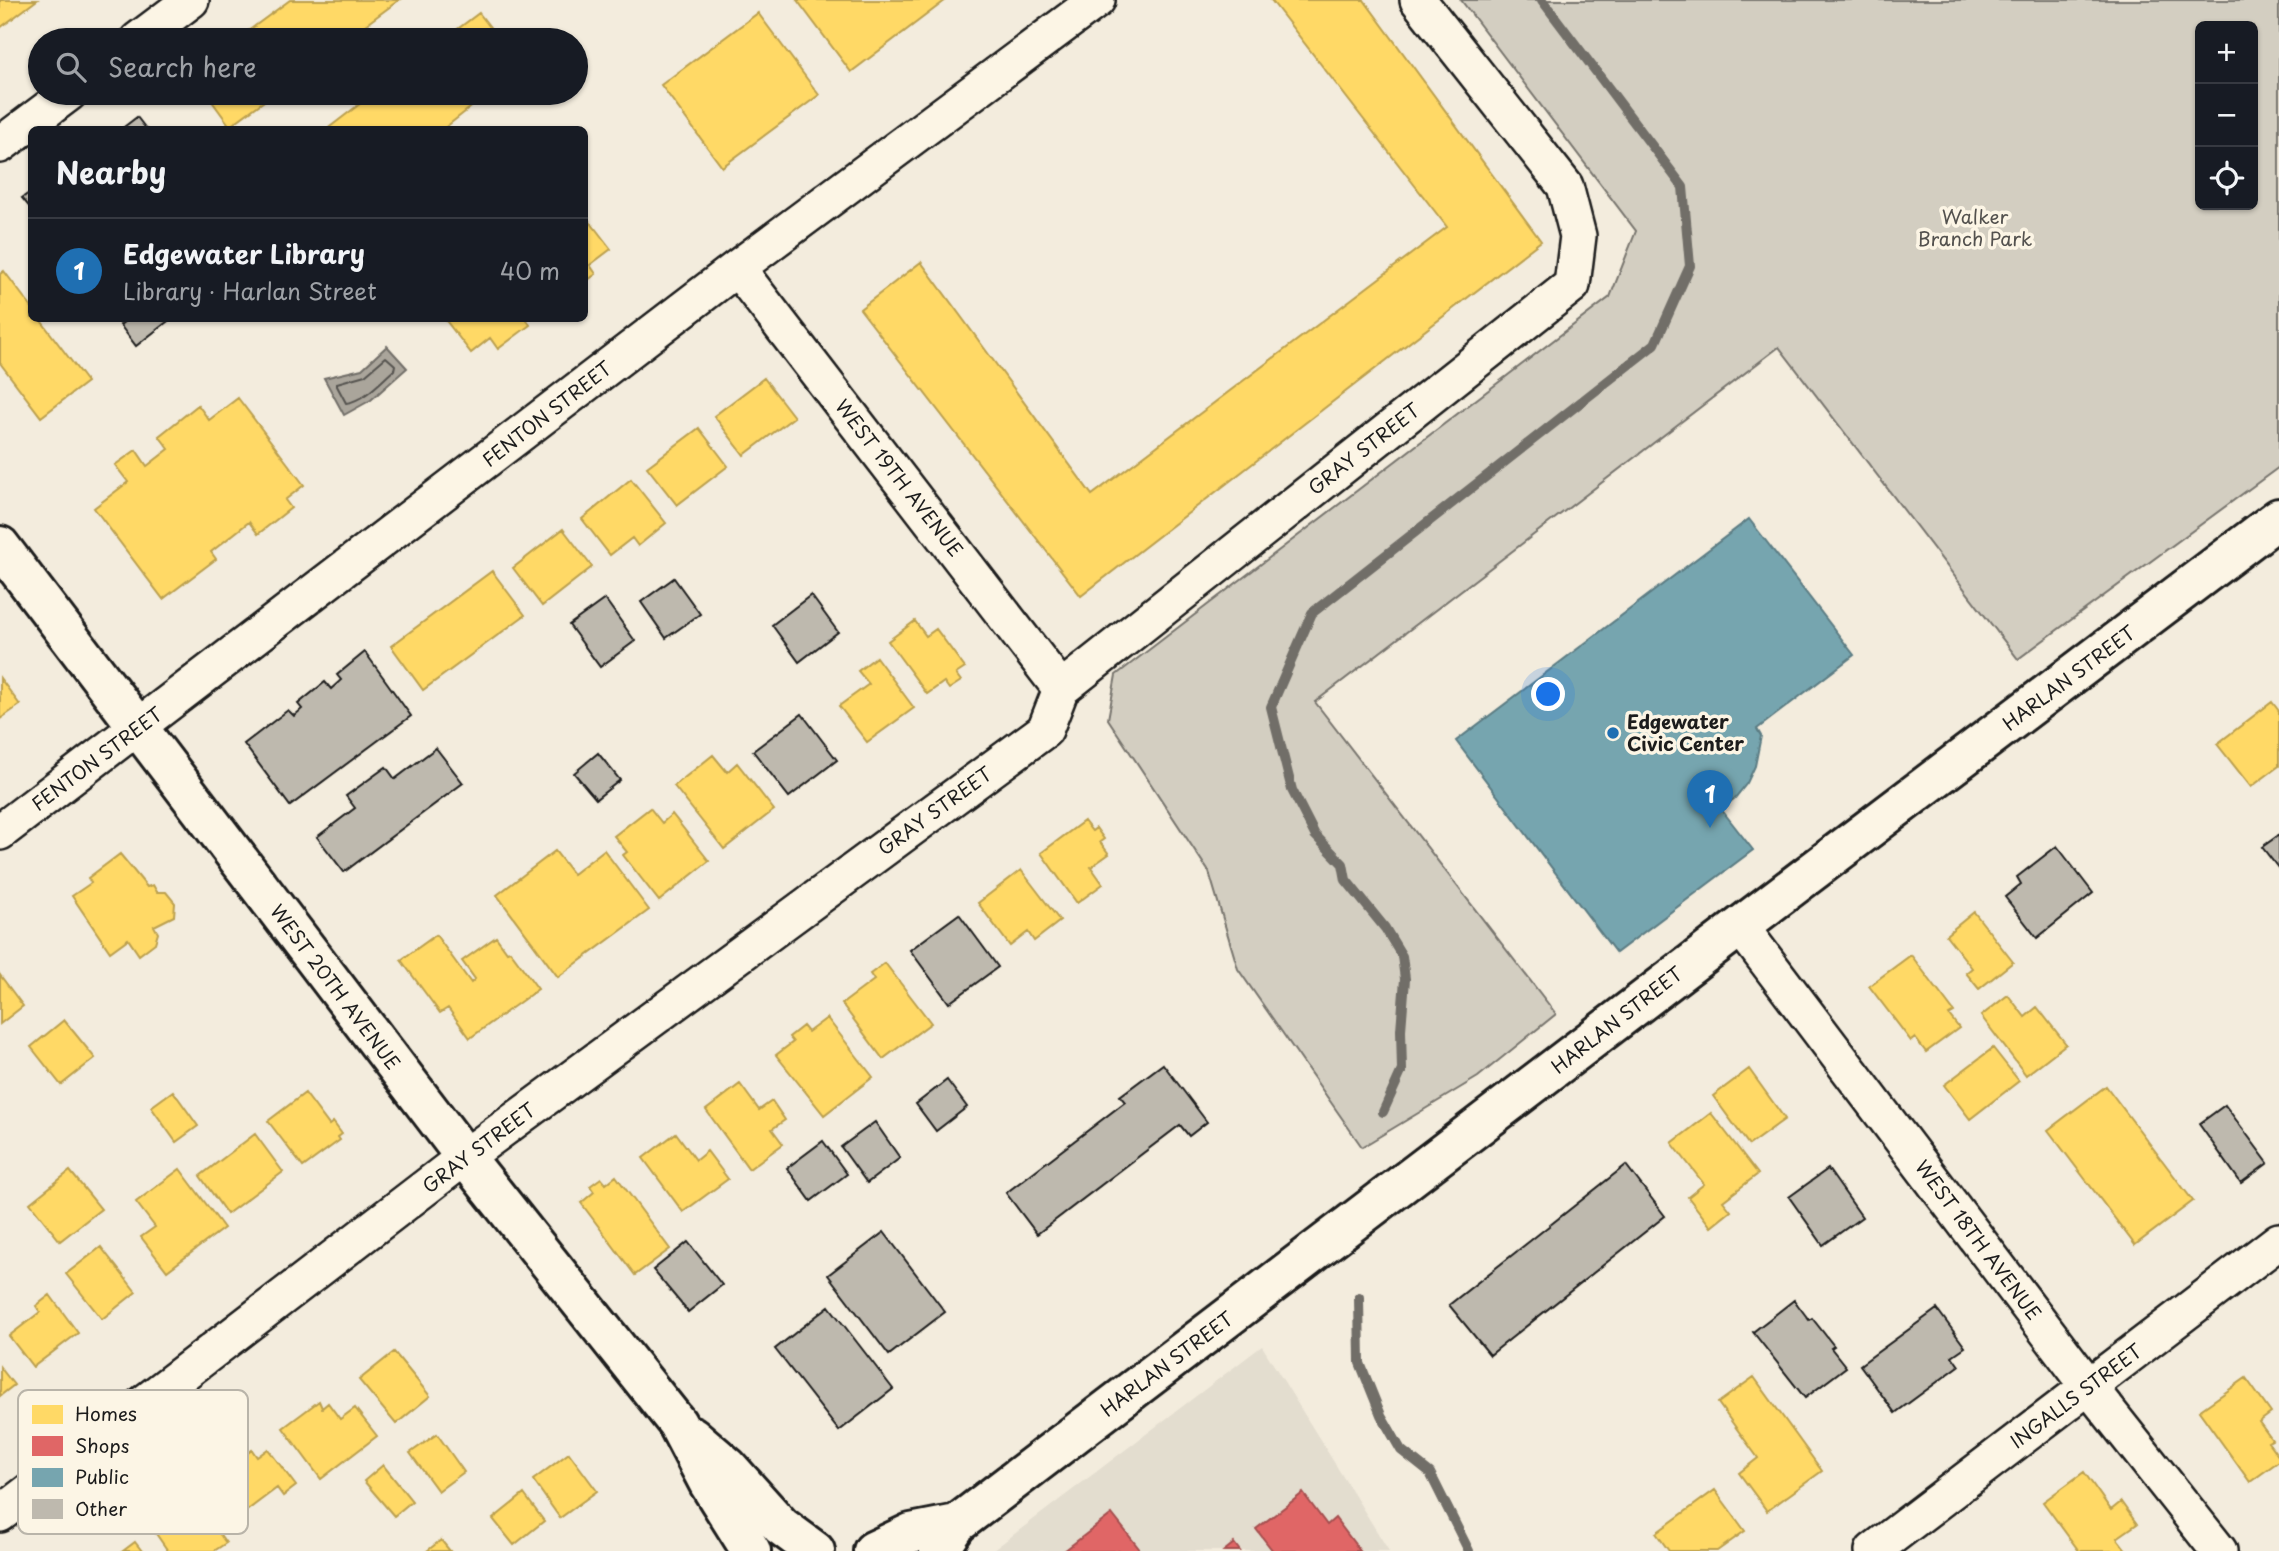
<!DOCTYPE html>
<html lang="en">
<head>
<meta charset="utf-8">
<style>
  body { margin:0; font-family:"Playpen Sans",sans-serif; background:#20242c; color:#f1f3f6 }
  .controls { position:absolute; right:21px; top:21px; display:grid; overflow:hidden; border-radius:10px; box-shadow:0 2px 5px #0004 }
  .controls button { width:63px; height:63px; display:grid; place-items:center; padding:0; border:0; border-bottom:2px solid #363941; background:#171b24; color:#f1f3f6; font:35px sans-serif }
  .you { position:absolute; left:1549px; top:695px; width:24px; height:24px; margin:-18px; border:5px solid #fff; border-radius:50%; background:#1a73e8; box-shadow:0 0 0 10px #1a73e833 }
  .badge { display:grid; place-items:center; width:46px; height:46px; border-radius:50%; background:#1f6fb2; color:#fff; font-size:23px; font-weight:700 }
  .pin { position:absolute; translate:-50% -58px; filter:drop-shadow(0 2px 4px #0008) }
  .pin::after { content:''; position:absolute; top:37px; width:24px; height:21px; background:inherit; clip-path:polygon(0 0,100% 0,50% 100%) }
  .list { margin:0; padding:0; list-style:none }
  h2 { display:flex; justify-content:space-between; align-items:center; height:91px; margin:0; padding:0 28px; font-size:30px }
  h2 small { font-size:23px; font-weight:400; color:#9ea1a6 }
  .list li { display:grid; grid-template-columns:46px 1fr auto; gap:21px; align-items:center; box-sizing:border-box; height:105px; padding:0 28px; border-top:2px solid #363941 }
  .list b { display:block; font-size:26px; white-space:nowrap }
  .list p { margin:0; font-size:23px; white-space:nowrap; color:#9ea1a6 }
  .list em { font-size:23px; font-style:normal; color:#9ea1a6 }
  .icon { flex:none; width:38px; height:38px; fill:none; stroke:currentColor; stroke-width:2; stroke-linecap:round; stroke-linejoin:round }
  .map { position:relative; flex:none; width:2279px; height:1551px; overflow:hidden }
  .search { position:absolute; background:#171b24; box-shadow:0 2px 5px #0004; left:28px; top:28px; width:560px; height:77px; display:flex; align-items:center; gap:18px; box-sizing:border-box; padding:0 24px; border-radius:38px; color:#9ea1a6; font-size:26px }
  .panel { position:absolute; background:#171b24; box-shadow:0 2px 5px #0004; left:28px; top:126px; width:560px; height:196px; border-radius:10px }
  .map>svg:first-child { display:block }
</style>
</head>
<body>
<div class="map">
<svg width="2279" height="1551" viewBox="0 0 2279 1551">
  <rect width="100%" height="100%" fill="#f3ecdd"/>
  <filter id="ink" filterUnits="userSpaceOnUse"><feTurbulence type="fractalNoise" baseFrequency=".0143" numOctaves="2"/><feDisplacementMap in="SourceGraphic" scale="14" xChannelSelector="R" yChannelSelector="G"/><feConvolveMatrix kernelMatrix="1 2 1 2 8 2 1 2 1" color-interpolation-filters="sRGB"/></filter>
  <g filter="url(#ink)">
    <path fill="#e3ddcf" d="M1262,1346L1389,1551H992Z"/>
    <path fill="#d3cec1" stroke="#78756e" stroke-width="2" fill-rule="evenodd" d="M1461,0H2279V467L2018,659L1779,347L1315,702L1556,1014L1478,1077L1362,1147L1238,969L1209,872L1108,719L1116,675L1610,297L1636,231ZM2200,26H2253V205H2200Z"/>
    <path fill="#aaa59b" stroke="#716e68" stroke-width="2" d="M387,346L407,368L371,400L344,415L324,378L362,369Z"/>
    <path fill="#ffd966" stroke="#bba050" stroke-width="2" d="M0,0H37L0,28Z
      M290,0H399L345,40H236Z
      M797,0H946L851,72Z
      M1271,0H1364L1541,241L1081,596L860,309L921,262L1092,495L1447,227Z
      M479,13L500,40H443Z
      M758,13L819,95L722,167L661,85Z
      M206,93H275L230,126Z
      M374,93H489L442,130H326Z
      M584,214L611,249L590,265L596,274L584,283Z
      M4,271L32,308V318H39L87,382L41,417L0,363V274Z
      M444,318H526L530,325L498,349L490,338L471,353Z
      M764,378L794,417L744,455L714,416Z
      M238,398L304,485L285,500L291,508L258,534L249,522L211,552L216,559L163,599L94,508L128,482L115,465L136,450L147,466L169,449L159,436L198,405L209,420Z
      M699,428L728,466L677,505L647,467Z
      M631,479L666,523L638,546L632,538L610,555L582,519Z
      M563,529L592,567L542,606L513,568Z
      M492,571L525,615L423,690L391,646Z
      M915,621L926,636L936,629L965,668L956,674L961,681L949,689L944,682L927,694L888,641Z
      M876,657L914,708L867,742L839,706L869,684L858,671Z
      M0,678L20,705L0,719Z
      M2272,702L2279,711V766L2251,787L2217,744Z
      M713,755L727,772L737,763L774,810L724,849L674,786Z
      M650,808L662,823L672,814L709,861L659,901L623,855L627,852L614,836Z
      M1084,821L1092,831L1096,828L1104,839L1100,842L1109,854L1091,867L1103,884L1077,903L1041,853Z
      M604,850L649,910L558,977L497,895L555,851L573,874Z
      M120,854L147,887L153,885L157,892H166L175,903L174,916L154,926L158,933L155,943L139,955L128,939L110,952L72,896L91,883L88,878Z
      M1021,870L1060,921L1034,941L1028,932L1010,946L978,903Z
      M1974,912L2013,962L1979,989L1966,973L1972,968L1946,935Z
      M436,935L471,983L475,979L462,961L496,937L507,952L510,951L538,989L470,1038L448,1008L440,1013L401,960Z
      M1911,955L1954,1012L1949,1015L1959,1028L1926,1052L1915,1038L1911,1041L1869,986Z
      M885,963L931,1023L883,1059L842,1004L874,980L870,974Z
      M0,975L23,1006L0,1024Z
      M2008,995L2025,1017L2037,1007L2066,1044L2026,1075L1981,1016Z
      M827,1018L873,1077L824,1115L776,1055L793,1042L789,1037L803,1026L808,1032Z
      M64,1020L95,1058L61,1085L31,1047Z
      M1993,1048L2019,1081L1970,1119L1944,1085Z
      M1749,1069L1785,1119L1749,1145L1713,1096Z
      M740,1084L759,1110L772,1101L785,1120L772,1129L783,1144L749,1169L706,1110Z
      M2106,1086L2193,1201L2135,1245L2048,1130Z
      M173,1091L198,1126L176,1142L151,1107Z
      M305,1093L329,1125L333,1122L342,1134L338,1137L340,1140L303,1167L268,1121Z
      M1711,1113L1758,1174L1723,1201L1731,1211L1711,1227L1688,1197L1704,1184L1672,1143Z
      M676,1133L696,1160L707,1151L728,1179L683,1212L643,1158Z
      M255,1134L283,1172L227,1214L200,1176Z
      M180,1169L224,1228L167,1271L141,1237L155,1227L136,1202Z
      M70,1171L101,1209L60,1241L30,1203Z
      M616,1176L670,1249L635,1275L581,1203L594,1192L590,1186L601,1178L606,1184Z
      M101,1247L136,1292L102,1319L66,1274Z
      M50,1295L78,1333L33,1367L9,1336L40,1312L36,1306Z
      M394,1352L430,1396L396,1424L359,1380Z
      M0,1367L14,1385L0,1396Z
      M1754,1377L1822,1471L1767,1511L1739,1473L1758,1458L1718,1403Z
      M2246,1378L2271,1413L2259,1422L2272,1440L2268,1442L2279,1457V1461L2250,1482L2199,1411Z
      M319,1401L322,1408L328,1403L340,1419L355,1408L377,1436L321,1479L283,1428Z
      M437,1434L464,1472L438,1491L410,1453Z
      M268,1449L296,1486L283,1496L277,1488L245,1512L219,1477L240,1462L238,1460L252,1450L257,1457Z
      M569,1453L597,1491L560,1518L533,1480Z
      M383,1465L412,1501L394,1516L364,1481Z
      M2084,1472L2111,1510L2121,1502L2137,1524L2117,1538L2127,1551H2079L2043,1502Z
      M1715,1490L1745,1531L1717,1551H1669L1656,1533Z
      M524,1494L544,1521L514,1545L493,1519Z
      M192,1495L226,1543L214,1551H168L150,1525Z
      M441,1540L450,1551H427Z
      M135,1542L142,1551H123Z"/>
    <path fill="#e06666" stroke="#a55050" stroke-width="2" d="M1303,1493L1327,1525L1335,1518L1360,1551H1273L1256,1529Z
      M1112,1514L1141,1551H1064Z
      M1234,1543L1240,1551H1224Z"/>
    <path fill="#76a5af" stroke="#5b7c83" stroke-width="2" d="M1749,519L1854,655L1757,729L1761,736L1755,766L1747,783L1735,798L1721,809L1753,850L1616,953L1456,741Z"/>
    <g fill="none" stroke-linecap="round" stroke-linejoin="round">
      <path stroke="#55534f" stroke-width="2" d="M386,357L395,365L394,370C381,381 364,401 346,403L337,386V383L365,375Z"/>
      <path stroke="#716e68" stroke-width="10" d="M1383,1112L1402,1070L1401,1030L1405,979L1402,956L1385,928L1346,880L1343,864L1315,835L1292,790L1271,707L1312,613L1655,344L1690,266L1683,187L1542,0
        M1359,1297L1360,1363L1381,1415L1401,1450L1430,1473L1469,1551"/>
    </g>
    <path fill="#beb9ae" stroke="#1c1c1c" stroke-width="2" d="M137,117L147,130H120Z
      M32,191V210L22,198Z
      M129,318H172L136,346L120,325Z
      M674,578L700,614L666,638L641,602Z
      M811,595L838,632L799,662L772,625Z
      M605,599L635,641L600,667L569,625Z
      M365,652L411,716L290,806L244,744L288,710L294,716L302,709L298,704L325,682L331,689L341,680L337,675Z
      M802,714L837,760L789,797L753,751Z
      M436,748L463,783L344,872L317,837L355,808L346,796L386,767L395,779Z
      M598,753L620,780L596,799L574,773Z
      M2279,835V869L2262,847Z
      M2057,846L2093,893L2037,938L2005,897L2021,884L2017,877Z
      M959,914L998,967L949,1003L910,950Z
      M1163,1064L1207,1122L1189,1136L1180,1125L1037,1234L1006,1193L1125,1102L1120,1096Z
      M947,1080L967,1107L936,1131L916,1104Z
      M2225,1105L2268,1163L2241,1183L2199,1124Z
      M875,1122L900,1158L867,1183L841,1147Z
      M823,1141L847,1174L811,1201L787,1168Z
      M1626,1165L1665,1216L1490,1355L1449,1305Z
      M1828,1169L1862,1217L1823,1245L1789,1197Z
      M884,1232L945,1312L889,1355L828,1275Z
      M688,1242L722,1285L688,1312L653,1270Z
      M1794,1300L1809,1320L1812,1318L1834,1346L1831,1348L1846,1367L1805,1398L1753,1332Z
      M829,1306L893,1389L839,1431L775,1349Z
      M1937,1309L1965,1347L1952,1356L1959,1366L1895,1413L1860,1365Z"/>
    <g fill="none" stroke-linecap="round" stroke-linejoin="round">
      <g stroke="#1c1c1c" stroke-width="40">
        <path id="street" d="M138,40L191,0
          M0,145L69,93
          M737,268L1061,689
          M0,832L737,268L1097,0
          M1740,926L2089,1387L2219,1551
          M0,1514L465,1157L1045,730L1061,689L1572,285L1578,236L1565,186L1418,0
          M1873,1551L2279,1241"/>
      </g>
      <g stroke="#1c1c1c" stroke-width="44">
        <path id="secondary" d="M0,546L465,1157L677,1423L709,1484L751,1551
          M692,1436L728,1467L781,1526L815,1551
          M873,1551L911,1533L957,1524
          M939,1551L957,1524L1734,931L2279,518"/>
      </g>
      <use href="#street" stroke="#fcf5e5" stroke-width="35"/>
      <use href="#secondary" stroke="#fcf5e5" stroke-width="38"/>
    </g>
  </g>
  <circle fill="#1f6fb2" stroke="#fcf5e5" stroke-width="2.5" cx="1613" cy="733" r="7"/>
  <g text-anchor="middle" stroke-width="7" stroke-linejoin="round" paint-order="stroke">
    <g font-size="19" fill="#53514e" stroke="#fcf5e5">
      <text x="1975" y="224">Walker<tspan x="1975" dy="22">Branch Park</tspan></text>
    </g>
    <g font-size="19" fill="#1c1c1c" stroke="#fcf5e5">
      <text transform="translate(547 414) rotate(-38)" y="7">FENTON STREET</text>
      <text transform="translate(1364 449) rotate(-38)" y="7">GRAY STREET</text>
      <text transform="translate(899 478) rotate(52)" y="7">WEST 19TH AVENUE</text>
      <text transform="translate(2069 678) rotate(-37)" y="7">HARLAN STREET</text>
      <text transform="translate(97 759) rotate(-37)" y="7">FENTON STREET</text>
      <text transform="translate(935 811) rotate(-36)" y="7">GRAY STREET</text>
      <text transform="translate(335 987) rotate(53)" y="7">WEST 20TH AVENUE</text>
      <text transform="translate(1617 1020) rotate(-38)" y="7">HARLAN STREET</text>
      <text transform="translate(479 1148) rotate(-37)" y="7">GRAY STREET</text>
      <text transform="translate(1978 1240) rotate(53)" y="7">WEST 18TH AVENUE</text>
      <text transform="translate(1167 1364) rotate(-37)" y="7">HARLAN STREET</text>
      <text transform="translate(2076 1396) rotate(-37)" y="7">INGALLS STREET</text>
    </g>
    <g font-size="19" font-weight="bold" fill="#1c1c1c" stroke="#fcf5e5" text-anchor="start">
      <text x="1627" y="729">Edgewater<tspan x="1627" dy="22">Civic Center</tspan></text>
    </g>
  </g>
  <rect x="18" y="1390" width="230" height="144" rx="10" fill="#fcf5e5" stroke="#b9b4a9" stroke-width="2"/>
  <rect x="32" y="1405" width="31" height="19" fill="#ffd966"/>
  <rect x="32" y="1436" width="31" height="20" fill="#e06666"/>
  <rect x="32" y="1468" width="31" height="19" fill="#76a5af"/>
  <rect x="32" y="1499" width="31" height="20" fill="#beb9ae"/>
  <g font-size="19" fill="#1c1c1c">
    <text x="75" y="1421">Homes</text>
    <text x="75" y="1453">Shops</text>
    <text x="75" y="1484">Public</text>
    <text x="75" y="1516">Other</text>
  </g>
</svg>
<div class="controls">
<button>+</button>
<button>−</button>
<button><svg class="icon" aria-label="locate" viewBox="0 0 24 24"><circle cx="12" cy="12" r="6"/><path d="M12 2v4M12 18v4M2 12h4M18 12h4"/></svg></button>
</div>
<div class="you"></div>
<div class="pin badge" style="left:1710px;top:828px">1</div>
<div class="search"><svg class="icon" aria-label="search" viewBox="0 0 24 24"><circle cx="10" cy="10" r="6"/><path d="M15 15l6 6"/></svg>Search here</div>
<section class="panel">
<h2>Nearby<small></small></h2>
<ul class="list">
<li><span class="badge">1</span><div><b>Edgewater Library</b><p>Library · Harlan Street</p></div><em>40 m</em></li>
</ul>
</section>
</div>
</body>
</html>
